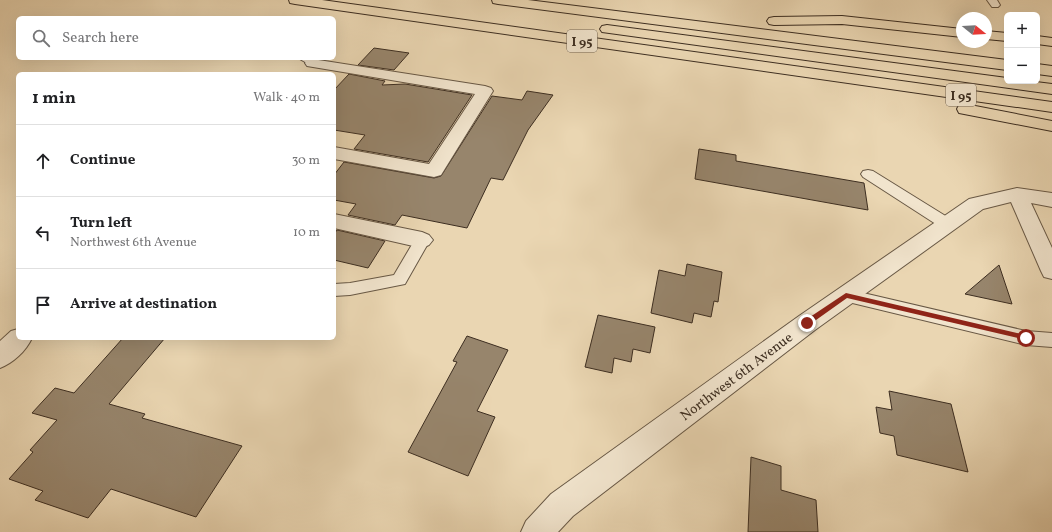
<!DOCTYPE html>
<html lang="en">
<head>
<meta charset="utf-8">
<style>
  body { margin:0; font-family:Vollkorn,serif; background:#f2f2f2; color:#202124 }
  .controls { position:absolute; right:12px; top:12px; display:grid; overflow:hidden; border-radius:6px; box-shadow:0 4px 16px #0002 }
  .controls button { width:36px; height:36px; display:grid; place-items:center; padding:0; border:0; border-bottom:1px solid #e0e0e0; background:#fff; color:#202124; font:20px sans-serif }
  .compass { position:absolute; left:956px; top:12px; width:36px; height:36px; border-radius:50%; background:#fff; box-shadow:0 4px 16px #0002; rotate:108deg }
  .stop { position:absolute; width:12px; height:12px; margin:-9px; border:3px solid #8f2418; border-radius:50%; background:#fff }
  .stop.end { background:#8f2418; border-color:#fff; box-shadow:0 1px 4px #0008 }
  .list { margin:0; padding:0; list-style:none }
  h2 { display:flex; justify-content:space-between; align-items:center; height:52px; margin:0; padding:0 16px; font-size:17px }
  h2 small { font-size:13px; font-weight:400; color:#757577 }
  .list li { display:grid; grid-template-columns:26px 1fr auto; gap:12px; align-items:center; box-sizing:border-box; height:72px; padding:0 16px; border-top:1px solid #e0e0e0 }
  .list b { display:block; font-size:15px; white-space:nowrap }
  .list p { margin:0; font-size:13px; white-space:nowrap; color:#757577 }
  .list em { font-size:13px; font-style:normal; color:#757577 }
  .icon { flex:none; width:22px; height:22px; fill:none; stroke:currentColor; stroke-width:2; stroke-linecap:round; stroke-linejoin:round }
  .map { position:relative; flex:none; width:1052px; height:532px; overflow:hidden }
  .search { position:absolute; background:#fff; box-shadow:0 4px 16px #0002; left:16px; top:16px; width:320px; height:44px; display:flex; align-items:center; gap:10px; box-sizing:border-box; padding:0 14px; border-radius:6px; color:#757577; font-size:15px }
  .panel { position:absolute; background:#fff; box-shadow:0 4px 16px #0002; left:16px; top:72px; width:320px; height:268px; border-radius:6px }
  .map>svg:first-child { display:block }
</style>
</head>
<body>
<div class="map">
<svg width="1052" height="532" viewBox="0 0 1052 532">
  <rect width="100%" height="100%" fill="#ead6b2"/>
  <filter id="stains"><feTurbulence type="fractalNoise" baseFrequency=".005" numOctaves="4"/><feColorMatrix values="0 0 0 0 .2 0 0 0 0 .09 0 0 0 0 .02 0 0 0 .5 -.17"/></filter>
  <radialGradient id="worn" r=".72"><stop offset=".6" stop-color="#630" stop-opacity="0"/><stop offset="1" stop-color="#630" stop-opacity=".3"/></radialGradient>
  <path fill="#97856c" stroke="#3d2e21" d="M374,48L409,53L394,70L358,65Z
    M349,74L385,81L382,85L405,84L472,95L428,162L354,149L365,135L334,130V90Z
    M527,91L553,95L528,130L503,180L491,178L467,228L402,215L395,225L348,215L356,204L334,200V175L344,162L434,178L441,176L492,96L522,100Z
    M699,149L736,155V161L864,183L868,210L695,179Z
    M337,230L385,241L368,268L334,260V234Z
    M687,264L722,272L718,302L714,301L711,317L694,313L692,323L651,313L659,270L685,276Z
    M999,265L1012,304L965,294Z
    M598,315L655,327L650,353L633,349L631,362L614,358L612,373L585,367Z
    M467,336L508,350L477,411L495,417L468,476L408,452L457,362L453,361Z
    M123,338H165L109,404L145,414L142,418L242,446L196,517L111,489L88,518L35,500L43,491L9,479L33,452L30,450L57,420L32,413L55,388L74,393Z
    M889,391L951,404L968,472L897,455L894,436L880,433L876,407L892,410Z
    M751,457L781,466V490L816,500L818,532H748Z"/>
  <g fill="none" stroke-linecap="round" stroke-linejoin="round">
    <g stroke="#685845" stroke-width="2">
      <path id="lane" d="M987,0H997L1000,5L998,7H992Z
        M298,58H311L317,63L312,66Z
        M868,170L873,171L952,220L954,224L952,228L947,229L942,228L863,177L861,174L863,171Z
        M422,235L427,236L430,240L405,284L350,295L334,296V284L350,283L394,275L417,236Z
        M846,289L1026,331L1052,333V347L1026,345L840,300L838,295L840,290Z"/>
    </g>
    <g stroke="#685845" stroke-width="2">
      <path id="street" d="M312,59L485,86L491,88L493,91L441,175L434,177L334,159V147L429,164L475,94L307,66L305,63L307,60Z
        M1017,188L1052,193V207L1031,203L1052,248V279L1044,277L1041,271L1011,202L983,209L815,330L573,516L558,532H521L526,521L551,494L799,316L969,199Z
        M334,214L422,232L429,235L433,240L429,245L422,248L334,228Z
        M18,329V338H32C26,351 13,363 0,368V341L11,331Z"/>
    </g>
    <g stroke="#3d2e21" stroke-width="2">
      <path id="highway" d="M289,0H322L1052,102V112L295,4L290,3Z
        M492,0H528L1007,60V70L498,4L493,3Z
        M842,16L962,29V37L842,24L774,25L769,24L767,21L769,18L774,17Z
        M607,25L1007,78V81H1028L1052,84V94L602,32L600,29L602,26Z
        M986,31L1007,33V41L986,39Z
        M1037,36L1052,38V46L1037,44Z
        M1037,64L1052,66V76L1037,74Z
        M965,104L1052,121V131L959,113L957,109L959,105Z"/>
    </g>
    <use href="#lane" fill="#f1e4cd" fill-rule="evenodd"/>
    <use href="#street" fill="#f1e4cd" fill-rule="evenodd"/>
    <use href="#highway" fill="#ead6b2" fill-rule="evenodd"/>
  </g>
  <path fill="#8f2418" d="M846,293L1026,335L1030,338L1026,340L847,298L809,325H804V321Z"/>
  <g text-anchor="middle" stroke-width="3" stroke-linejoin="round" paint-order="stroke">
    <g fill="#f1e4cd" stroke="#736555" stroke-width="1">
      <rect x="567" y="30" width="30" height="22" rx="3"/>
      <rect x="946" y="84" width="30" height="22" rx="3"/>
    </g>
    <g font-size="13" font-weight="bold" fill="#3d2e21">
      <text x="582" y="46">I 95</text>
      <text x="961" y="100">I 95</text>
    </g>
    <g font-size="14" fill="#3d2e21" stroke="#f1e4cd">
      <text transform="translate(736 376) rotate(-37)" y="5">Northwest 6th Avenue</text>
    </g>
  </g>
  <rect width="100%" height="100%" filter="url(#stains)"/>
  <rect width="100%" height="100%" fill="url(#worn)"/>
</svg>
<div class="controls">
<button>+</button>
<button>−</button>
</div>
<svg class="compass" viewBox="-18 -18 36 36"><path d="M0-13l5 13h-10z" fill="#e53935"/><path d="M0 13l5-13h-10z" fill="#757577"/></svg>
<div class="stop" style="left:1026px;top:338px"></div>
<div class="stop end" style="left:807px;top:323px"></div>
<div class="search"><svg class="icon" aria-label="search" viewBox="0 0 24 24"><circle cx="10" cy="10" r="6"/><path d="M15 15l6 6"/></svg>Search here</div>
<section class="panel">
<h2>1 min<small>Walk · 40 m</small></h2>
<ul class="list">
<li><svg class="icon" aria-label="ahead" viewBox="0 0 24 24"><path d="M12 20V5M6 11l6-6 6 6"/></svg><div><b>Continue</b></div><em>30 m</em></li>
<li><svg class="icon" aria-label="left" viewBox="0 0 24 24"><path d="M17 20v-9H6M10 6l-5 5 5 5"/></svg><div><b>Turn left</b><p>Northwest 6th Avenue</p></div><em>10 m</em></li>
<li><svg class="icon" aria-label="arrive" viewBox="0 0 24 24"><path d="M6 21V4h12l-3 4 3 4H6"/></svg><div><b>Arrive at destination</b></div></li>
</ul>
</section>
</div>
</body>
</html>
